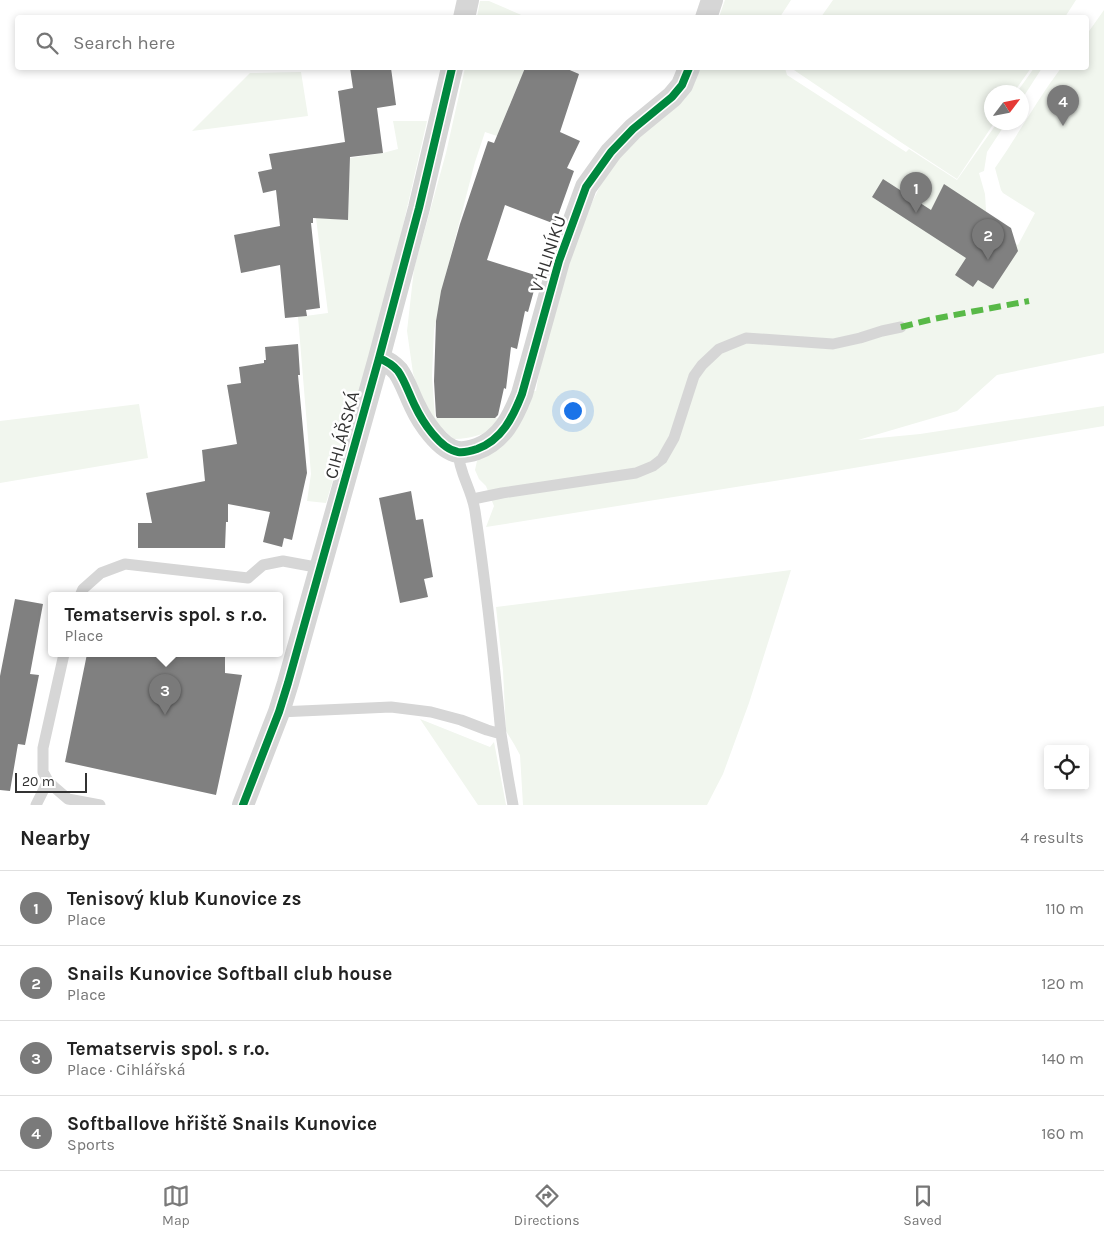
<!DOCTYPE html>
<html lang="en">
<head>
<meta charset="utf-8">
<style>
  body { margin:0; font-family:Karla,sans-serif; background:#f6f6f6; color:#222 }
  .controls { position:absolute; right:15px; bottom:15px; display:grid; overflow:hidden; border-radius:5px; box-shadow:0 2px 8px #0003 }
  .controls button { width:45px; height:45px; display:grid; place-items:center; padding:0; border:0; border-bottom:1px solid #e0e0e0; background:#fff; color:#222; font:25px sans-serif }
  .compass { position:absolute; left:984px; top:85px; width:45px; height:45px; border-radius:50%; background:#fff; box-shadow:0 2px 8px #0003; rotate:58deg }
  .scale { position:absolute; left:15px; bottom:12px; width:72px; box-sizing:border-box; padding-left:5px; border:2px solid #323232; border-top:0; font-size:14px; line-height:18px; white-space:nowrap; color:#323232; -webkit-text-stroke:4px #fff; paint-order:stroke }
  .you { position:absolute; left:572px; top:410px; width:18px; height:18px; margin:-12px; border:4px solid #fff; border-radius:50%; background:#1a73e8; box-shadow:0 0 0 8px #1a73e833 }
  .badge { display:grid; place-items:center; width:32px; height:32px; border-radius:50%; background:#7a7a7a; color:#fff; font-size:16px; font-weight:700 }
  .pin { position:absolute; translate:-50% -41px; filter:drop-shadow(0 1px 2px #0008) }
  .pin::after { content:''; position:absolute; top:26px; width:18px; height:15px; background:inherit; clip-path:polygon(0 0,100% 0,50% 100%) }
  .popup { position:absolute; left:48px; top:592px; width:235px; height:65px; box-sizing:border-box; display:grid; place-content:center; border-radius:5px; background:#fff; filter:drop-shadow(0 1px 4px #0005); font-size:16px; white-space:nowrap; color:#767676 }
  .popup b { font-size:19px; color:#222 }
  .popup::after { content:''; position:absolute; left:50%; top:100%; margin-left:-10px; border:10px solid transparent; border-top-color:#fff }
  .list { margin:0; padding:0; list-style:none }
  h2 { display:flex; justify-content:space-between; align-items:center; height:65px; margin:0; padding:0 20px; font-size:21px }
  h2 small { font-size:16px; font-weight:400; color:#767676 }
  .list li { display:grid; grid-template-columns:32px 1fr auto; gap:15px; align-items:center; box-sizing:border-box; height:75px; padding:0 20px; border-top:1px solid #e0e0e0 }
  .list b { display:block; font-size:19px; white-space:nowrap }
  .list p { margin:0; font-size:16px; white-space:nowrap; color:#767676 }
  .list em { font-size:16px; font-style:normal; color:#767676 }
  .icon { flex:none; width:28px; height:28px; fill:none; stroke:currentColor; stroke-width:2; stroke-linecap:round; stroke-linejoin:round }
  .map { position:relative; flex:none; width:1104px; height:805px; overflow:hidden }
  .search { position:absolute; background:#fff; box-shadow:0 2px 8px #0003; left:15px; right:15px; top:15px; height:55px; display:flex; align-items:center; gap:12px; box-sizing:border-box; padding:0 18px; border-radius:5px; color:#767676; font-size:19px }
  .sheet { height:365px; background:#fff }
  nav { display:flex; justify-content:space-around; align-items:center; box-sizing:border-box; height:70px; border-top:1px solid #e0e0e0; background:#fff; font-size:14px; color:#767676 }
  nav a { display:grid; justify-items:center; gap:2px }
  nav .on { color:#7a7a7a }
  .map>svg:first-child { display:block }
</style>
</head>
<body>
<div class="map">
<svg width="1104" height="805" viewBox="0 0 1104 805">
  <rect width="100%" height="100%" fill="#fff"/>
  <path fill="#f1f6ee" d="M725,0H791L780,17H719Z
    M833,0H1076L1065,17H821Z
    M480,1H489L526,17H477Z
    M1104,10V353L997,375L957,411L858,440L920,434L1104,406V426L818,474L486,527L494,506L486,486L479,479L475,470L477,461L487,452L531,391H536L541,361L580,227L603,180L633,140L693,86L700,68H785L787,75L906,152L909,149L957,180L997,123H1006L987,152L984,171L979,173L985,194L987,226L1018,245L1035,213L1003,193L1001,190L995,168C1018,135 1037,100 1061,68H1086L1087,34Z
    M465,68H531L524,85L519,82L497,136L485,132L475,162L446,274L434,330L432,376L435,418H498L499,426C483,434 472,439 454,439L429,417L421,399L413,373L407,331L414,269L446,153Z
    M791,68H1031L1014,92H992V122L994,123L957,179L899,141Z
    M1034,68H1042L1022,99V92H1017Z
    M301,72L308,116L192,131L250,73Z
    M393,121H427L382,317L326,503L307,501L311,474L298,317L328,313L316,218L348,220L350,158L383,153L398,149Z
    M139,404L148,458L0,483V421Z
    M791,570L749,703L723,774L707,805H523L520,755L514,744L506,731L503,671L496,607Z
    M420,719L490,747L494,742L506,805H478Z"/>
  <path fill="#808080" d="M350,68H391L396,105L377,108L383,153L350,157L348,220L313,218V223H311L320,308L306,310L307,316L285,318L280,265L241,273L234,235L280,226L276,190L263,193L258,172L272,169L269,154L345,142L338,91L353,88Z
    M525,68H565L579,74L560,132L580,141L567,168L574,171L555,224L505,205L487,260L538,276L528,312L525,311L517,349L511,347L506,389L504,388L498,415L495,418H437L436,416L434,381L436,321L441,291L460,224L488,141L494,143Z
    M883,179L931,210L944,184L1011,228L1018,251L993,289L978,280L973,287L955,275L966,258L872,197Z
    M298,344L300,375H298L307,473L292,540L284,538L282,547L263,542L270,512L228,504V522H226L225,548H138V523H152L146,493L205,481L202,450L237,444L227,385L241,383L239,367L264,363V360H266L265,347Z
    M411,491L416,520L423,519L433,577L424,579L428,597L400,603L379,498Z
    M15,599L43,604L30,674L39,675L25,745L18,744L10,791L0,790V676Z
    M87,654H225V673L242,675L216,795L65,762Z"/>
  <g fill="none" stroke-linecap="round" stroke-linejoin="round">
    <path stroke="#d6d6d6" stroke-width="11" d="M458,452C459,473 472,490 475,511C486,585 494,659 501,734
      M473,499L502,493L636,473L653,466L662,459L674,438L694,376L702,365L719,349L746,338L833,344L860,338L882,331L901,327
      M80,596L83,589L101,573L125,564L248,578L263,565L283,561L321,568
      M64,654L43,748V772L48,781L54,787L68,799L100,805
      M279,712L391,707L431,712L461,720L487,730L501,734L508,777L513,805
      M36,805L48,781"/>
    <path stroke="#d6d6d6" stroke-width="22" d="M464,18L468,0
      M706,18L712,0
      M379,358C386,361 393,365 398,371C405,381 409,394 415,406C422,421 440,449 458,452C465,453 471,451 477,449C502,440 513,417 522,394L559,261L586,187L611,152L633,129L672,97L682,85L689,68
      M243,805L279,712L288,683L379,358L419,208L452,68"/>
    <path stroke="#58b947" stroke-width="6" stroke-dasharray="12 6" stroke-linecap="butt" d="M901,327L933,319L1029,301"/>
    <g stroke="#fff" stroke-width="11">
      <path id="cycleway" d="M379,358C386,361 393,365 398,371C405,381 409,394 415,406C422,421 440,449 458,452C465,453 471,451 477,449C502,440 513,417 522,394L559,261L586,187L611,152L633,129L672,97L682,85L689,68
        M243,805L279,712L288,683L379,358L419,208L452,68"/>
    </g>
    <use href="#cycleway" stroke="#00873e" stroke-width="8"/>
  </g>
  <g text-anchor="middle" stroke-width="5" stroke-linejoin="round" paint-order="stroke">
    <g font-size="18" fill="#323232" stroke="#fff">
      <text transform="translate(548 254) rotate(-72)" y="6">V HLINÍKU</text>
      <text transform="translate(342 435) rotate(-75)" y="6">CIHLÁŘSKÁ</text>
    </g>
  </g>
</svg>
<div class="controls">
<button><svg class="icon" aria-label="locate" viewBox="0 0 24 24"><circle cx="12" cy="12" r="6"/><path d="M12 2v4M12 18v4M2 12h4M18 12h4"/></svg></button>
</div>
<svg class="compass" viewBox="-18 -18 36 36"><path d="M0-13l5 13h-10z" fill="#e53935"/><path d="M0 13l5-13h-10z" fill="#767676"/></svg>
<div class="scale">20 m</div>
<div class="you"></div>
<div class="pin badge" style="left:916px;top:213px">1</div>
<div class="pin badge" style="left:988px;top:260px">2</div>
<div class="pin badge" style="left:165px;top:715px">3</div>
<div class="popup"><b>Tematservis spol. s r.o.</b>Place</div>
<div class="pin badge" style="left:1063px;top:126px">4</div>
<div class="search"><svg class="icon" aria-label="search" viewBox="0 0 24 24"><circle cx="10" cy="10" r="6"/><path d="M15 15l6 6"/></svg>Search here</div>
</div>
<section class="sheet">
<h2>Nearby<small>4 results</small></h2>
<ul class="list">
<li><span class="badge">1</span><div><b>Tenisový klub Kunovice zs</b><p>Place</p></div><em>110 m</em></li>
<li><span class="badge">2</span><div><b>Snails Kunovice Softball club house</b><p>Place</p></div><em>120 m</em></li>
<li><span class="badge">3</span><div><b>Tematservis spol. s r.o.</b><p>Place · Cihlářská</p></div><em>140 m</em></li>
<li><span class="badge">4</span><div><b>Softballove hřiště Snails Kunovice</b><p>Sports</p></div><em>160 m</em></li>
</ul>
</section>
<nav>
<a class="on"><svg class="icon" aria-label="map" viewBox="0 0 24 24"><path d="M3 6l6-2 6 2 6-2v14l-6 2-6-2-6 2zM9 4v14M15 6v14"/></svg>Map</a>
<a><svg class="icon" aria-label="directions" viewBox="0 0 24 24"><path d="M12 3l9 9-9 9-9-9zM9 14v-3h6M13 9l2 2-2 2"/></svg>Directions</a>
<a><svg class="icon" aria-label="saved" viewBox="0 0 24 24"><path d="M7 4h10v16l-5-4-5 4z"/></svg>Saved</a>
</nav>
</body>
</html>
